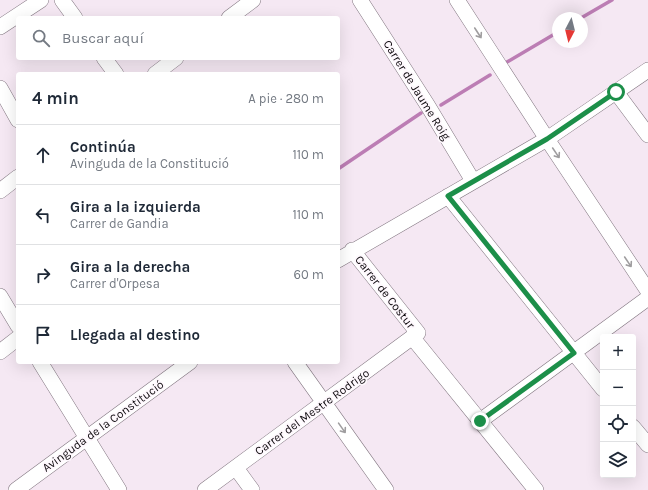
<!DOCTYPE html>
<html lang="es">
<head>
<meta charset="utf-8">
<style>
  body { margin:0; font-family:Karla,sans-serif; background:#f2f2f3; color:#1f2937 }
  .controls { position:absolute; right:12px; bottom:12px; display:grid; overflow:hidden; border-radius:4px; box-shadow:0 4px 16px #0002 }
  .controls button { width:36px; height:36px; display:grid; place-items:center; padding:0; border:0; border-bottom:1px solid #e0e1e3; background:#fff; color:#1f2937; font:20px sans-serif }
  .compass { position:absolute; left:552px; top:12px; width:36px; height:36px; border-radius:50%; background:#fff; box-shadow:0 4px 16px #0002; rotate:187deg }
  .stop { position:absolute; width:12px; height:12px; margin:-9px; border:3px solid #1c8f49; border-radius:50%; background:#fff }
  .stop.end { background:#1c8f49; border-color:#fff; box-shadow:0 1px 4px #0008 }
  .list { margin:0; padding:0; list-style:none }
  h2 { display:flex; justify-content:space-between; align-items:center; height:52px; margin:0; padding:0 16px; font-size:17px }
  h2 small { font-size:13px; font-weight:400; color:#747a83 }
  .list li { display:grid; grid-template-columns:26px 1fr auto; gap:12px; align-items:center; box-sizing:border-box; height:60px; padding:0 16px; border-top:1px solid #e0e1e3 }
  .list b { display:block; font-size:15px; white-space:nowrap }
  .list p { margin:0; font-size:13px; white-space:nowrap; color:#747a83 }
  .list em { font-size:13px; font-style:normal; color:#747a83 }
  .icon { flex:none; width:22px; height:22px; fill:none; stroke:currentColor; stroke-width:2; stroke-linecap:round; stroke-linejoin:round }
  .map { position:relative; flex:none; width:648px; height:490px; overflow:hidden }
  .search { position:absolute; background:#fff; box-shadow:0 4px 16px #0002; left:16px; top:16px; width:324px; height:44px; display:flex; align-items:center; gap:10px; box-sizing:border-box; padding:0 14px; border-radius:4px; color:#747a83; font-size:15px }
  .panel { position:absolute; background:#fff; box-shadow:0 4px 16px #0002; left:16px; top:72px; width:324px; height:292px; border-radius:4px }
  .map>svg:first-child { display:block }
</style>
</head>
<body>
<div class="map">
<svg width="648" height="490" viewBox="0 0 648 490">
  <rect width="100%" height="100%" fill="#f5e8f3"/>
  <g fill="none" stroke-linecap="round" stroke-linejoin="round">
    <path stroke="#bc7db4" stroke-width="3.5" d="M581,18L612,0
      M507,62L558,32
      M441,105L490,75
      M338,169L421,113"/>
    <g stroke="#827680" stroke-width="16">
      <path id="minor" d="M62,0L75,18
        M360,0L428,106L473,181
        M457,0L547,139L648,291
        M229,18L253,0
        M0,27L41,0
        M104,58L116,74
        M155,74L176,58
        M0,88L18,120
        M616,92L648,135
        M0,191L18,177
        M448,196L603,389
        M338,260L547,139L648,70
        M0,296L18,326
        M412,337L536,490
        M0,352L18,338
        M40,362L119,490
        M295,362L386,490
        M480,421L648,298
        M633,427L648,445
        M236,468L252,490
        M16,490L190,362
        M205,490L418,333L352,250"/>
    </g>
    <use href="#minor" stroke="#fff" stroke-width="15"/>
  </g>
  <defs><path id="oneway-shaft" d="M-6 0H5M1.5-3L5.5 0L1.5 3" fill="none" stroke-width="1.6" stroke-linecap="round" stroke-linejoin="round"/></defs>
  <g stroke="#9f9d9f">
    <use href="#oneway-shaft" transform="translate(478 33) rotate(57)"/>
    <use href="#oneway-shaft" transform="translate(556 153) rotate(56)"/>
    <use href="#oneway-shaft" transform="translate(628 262) rotate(56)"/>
    <use href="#oneway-shaft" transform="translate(342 428) rotate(55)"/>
  </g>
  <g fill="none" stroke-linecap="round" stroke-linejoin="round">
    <path stroke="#1c8f49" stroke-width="5" d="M480,421L574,353L448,196L547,139L616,92"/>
  </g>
  <g text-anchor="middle" stroke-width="3.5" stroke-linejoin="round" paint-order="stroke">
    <g font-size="12" fill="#0e0a0e" stroke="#fef8fd">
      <text transform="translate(417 90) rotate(58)" y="4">Carrer de Jaume Roig</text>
      <text transform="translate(385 292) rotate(52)" y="4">Carrer de Costur</text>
      <text transform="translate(312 412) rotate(-36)" y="4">Carrer del Mestre Rodrigo</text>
      <text transform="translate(103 426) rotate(-36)" y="4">Avinguda de la Constitució</text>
    </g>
  </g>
</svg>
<div class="controls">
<button>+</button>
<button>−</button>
<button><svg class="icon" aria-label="locate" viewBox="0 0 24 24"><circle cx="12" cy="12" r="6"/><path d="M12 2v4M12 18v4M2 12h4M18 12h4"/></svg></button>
<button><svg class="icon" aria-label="layers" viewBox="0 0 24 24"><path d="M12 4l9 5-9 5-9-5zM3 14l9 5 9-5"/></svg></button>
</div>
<svg class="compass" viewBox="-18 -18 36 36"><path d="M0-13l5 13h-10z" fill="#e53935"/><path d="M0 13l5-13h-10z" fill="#747a83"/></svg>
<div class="stop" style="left:616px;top:92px"></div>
<div class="stop end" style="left:480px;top:421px"></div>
<div class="search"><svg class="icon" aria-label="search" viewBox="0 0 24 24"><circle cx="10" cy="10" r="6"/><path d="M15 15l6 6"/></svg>Buscar aquí</div>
<section class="panel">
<h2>4 min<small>A pie · 280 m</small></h2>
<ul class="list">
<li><svg class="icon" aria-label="ahead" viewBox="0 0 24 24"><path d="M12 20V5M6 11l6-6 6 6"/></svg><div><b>Continúa</b><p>Avinguda de la Constitució</p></div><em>110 m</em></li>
<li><svg class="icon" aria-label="left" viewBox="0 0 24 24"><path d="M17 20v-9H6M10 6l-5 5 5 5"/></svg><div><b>Gira a la izquierda</b><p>Carrer de Gandia</p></div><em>110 m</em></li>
<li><svg class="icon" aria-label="right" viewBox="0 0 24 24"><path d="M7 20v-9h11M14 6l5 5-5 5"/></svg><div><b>Gira a la derecha</b><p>Carrer d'Orpesa</p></div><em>60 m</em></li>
<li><svg class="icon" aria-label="arrive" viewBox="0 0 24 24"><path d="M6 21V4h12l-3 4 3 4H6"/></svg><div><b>Llegada al destino</b></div></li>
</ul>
</section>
</div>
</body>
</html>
